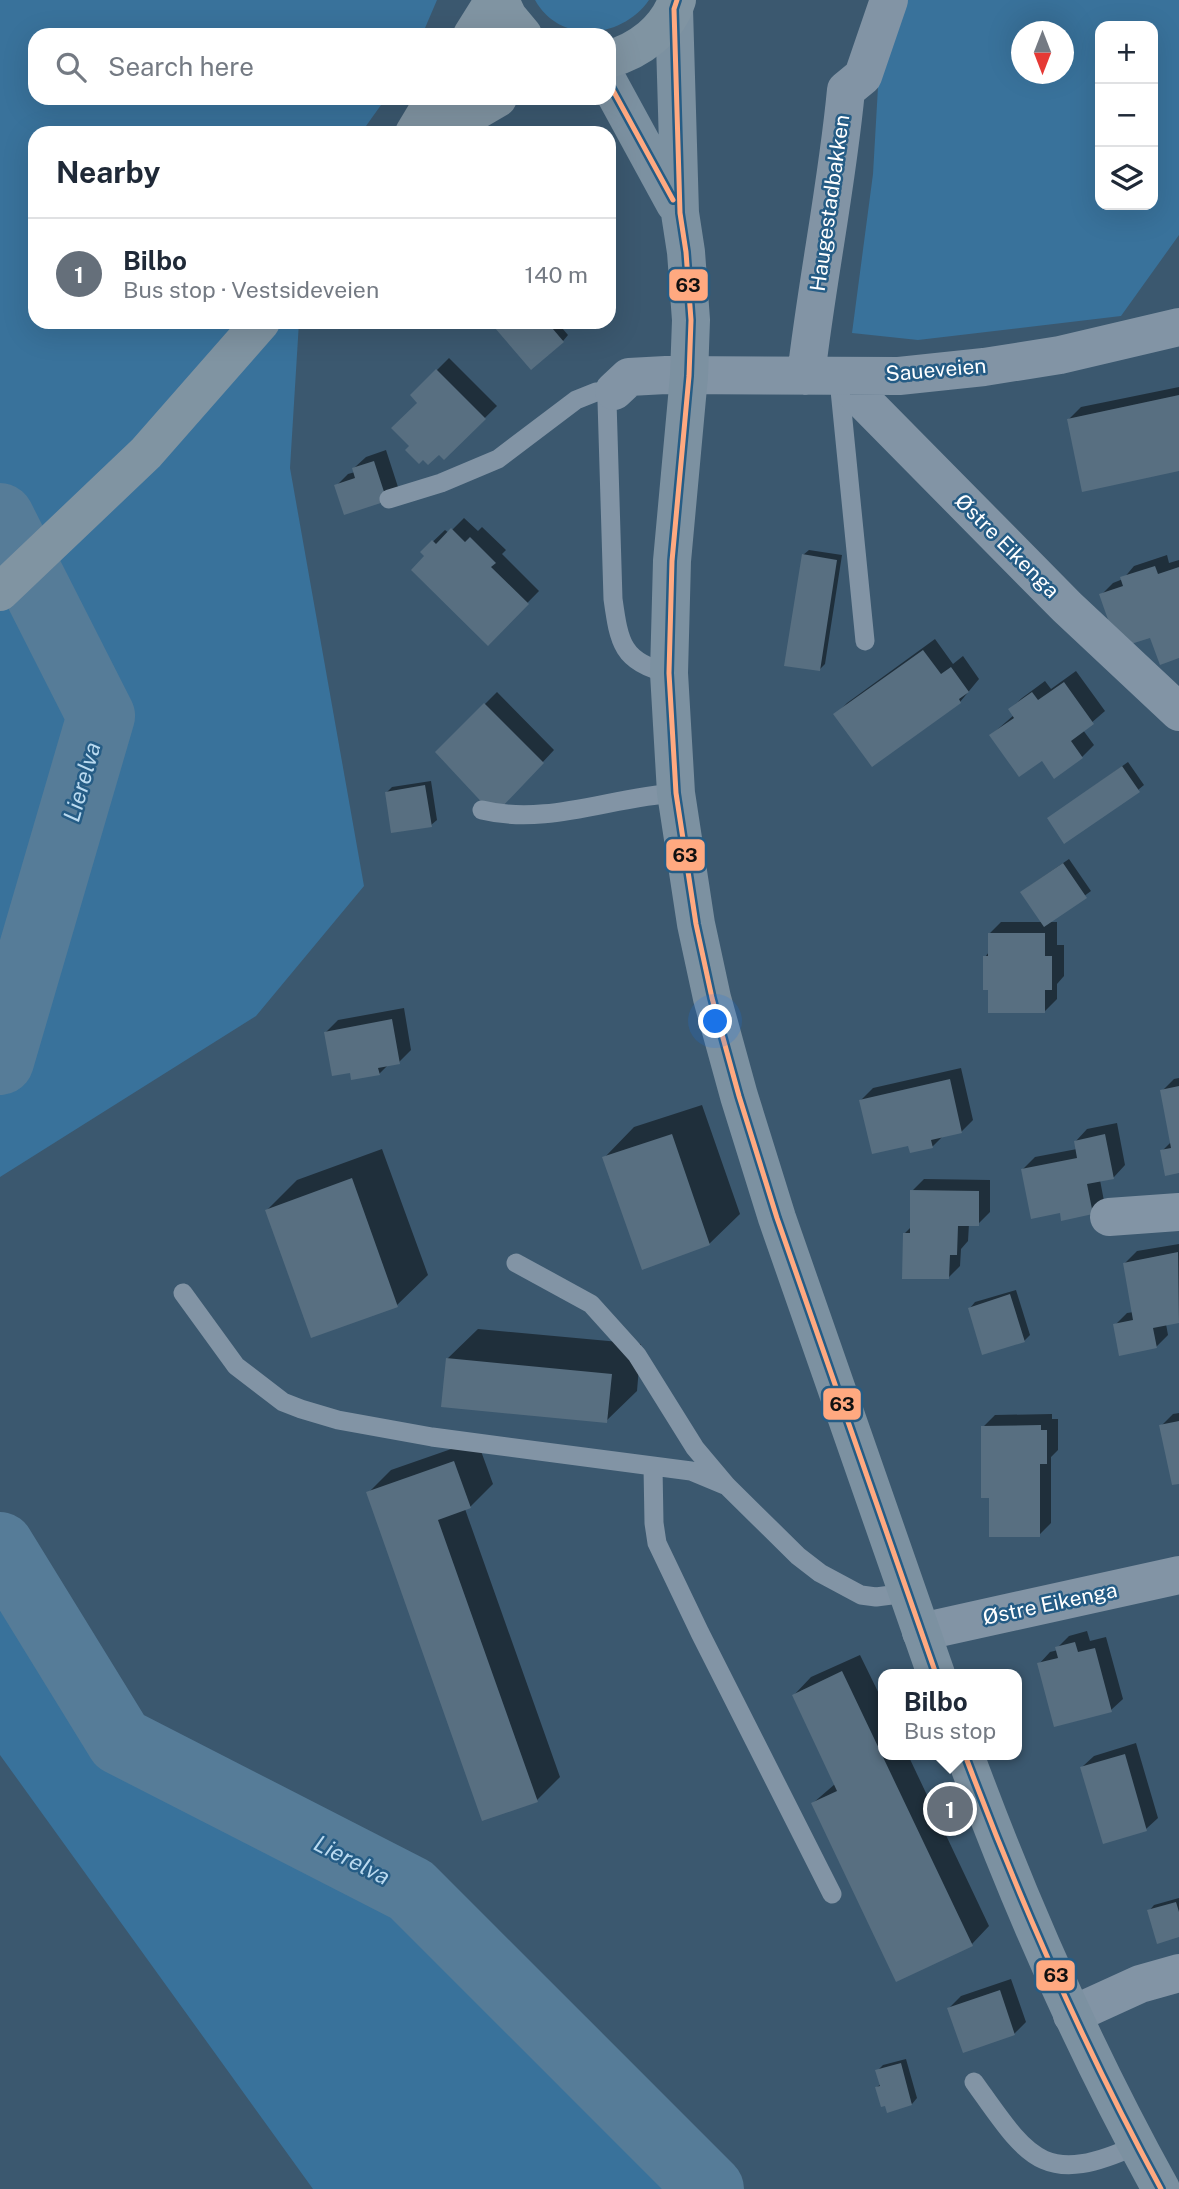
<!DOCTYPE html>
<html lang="en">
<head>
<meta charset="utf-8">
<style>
  body { margin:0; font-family:"Public Sans",sans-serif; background:#f6f6f7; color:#1f2937 }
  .controls { position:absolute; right:21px; top:21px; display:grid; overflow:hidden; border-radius:14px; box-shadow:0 7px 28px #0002 }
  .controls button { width:63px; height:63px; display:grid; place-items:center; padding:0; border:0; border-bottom:2px solid #e0e1e3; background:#fff; color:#1f2937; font:35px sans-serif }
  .compass { position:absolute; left:1011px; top:21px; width:63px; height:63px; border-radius:50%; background:#fff; box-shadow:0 7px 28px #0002; rotate:180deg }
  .you { position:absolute; left:716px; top:1022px; width:24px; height:24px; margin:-18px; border:5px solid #fff; border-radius:50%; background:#1a73e8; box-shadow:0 0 0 10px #1a73e833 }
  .badge { display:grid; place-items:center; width:46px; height:46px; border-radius:50%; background:#656f7a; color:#fff; font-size:23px; font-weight:700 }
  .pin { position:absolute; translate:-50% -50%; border:4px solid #fff; box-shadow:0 2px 7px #0006 }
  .popup { position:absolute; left:878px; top:1669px; width:144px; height:91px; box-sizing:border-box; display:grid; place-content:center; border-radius:14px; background:#fff; filter:drop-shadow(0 2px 5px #0005); font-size:23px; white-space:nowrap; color:#747a83 }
  .popup b { font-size:26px; color:#1f2937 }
  .popup::after { content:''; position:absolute; left:50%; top:100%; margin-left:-14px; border:14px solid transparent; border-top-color:#fff }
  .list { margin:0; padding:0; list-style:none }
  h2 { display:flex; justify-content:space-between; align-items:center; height:91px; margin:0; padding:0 28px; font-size:30px }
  h2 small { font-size:23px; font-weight:400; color:#747a83 }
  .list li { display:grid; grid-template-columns:46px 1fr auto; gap:21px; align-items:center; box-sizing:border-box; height:112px; padding:0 28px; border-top:2px solid #e0e1e3 }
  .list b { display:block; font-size:26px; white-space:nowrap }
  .list p { margin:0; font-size:23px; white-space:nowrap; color:#747a83 }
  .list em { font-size:23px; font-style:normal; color:#747a83 }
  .icon { flex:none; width:38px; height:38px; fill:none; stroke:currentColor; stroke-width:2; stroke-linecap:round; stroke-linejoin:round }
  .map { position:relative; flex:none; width:1179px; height:2189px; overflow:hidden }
  .search { position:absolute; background:#fff; box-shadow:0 7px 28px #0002; left:28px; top:28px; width:588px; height:77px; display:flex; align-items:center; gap:18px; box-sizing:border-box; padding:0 24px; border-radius:21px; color:#747a83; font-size:26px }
  .panel { position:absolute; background:#fff; box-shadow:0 7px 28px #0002; left:28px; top:126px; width:588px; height:203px; border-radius:21px }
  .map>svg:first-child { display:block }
</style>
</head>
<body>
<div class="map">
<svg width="1179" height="2189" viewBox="0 0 1179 2189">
  <rect width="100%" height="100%" fill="#3b586f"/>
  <path fill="#39729b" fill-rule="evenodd" d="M0,0H437L422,35H35V98H386L361,133H35V322H299L290,468L364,886L256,1016L0,1177Z
    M535,0H649C622,39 560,45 535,0Z
    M883,0H1179V235L1121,316L918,340L852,333L873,174ZM1100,26H1153V205H1100ZM1021,32H1064V74H1021Z
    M0,1547L114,1738L408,1883L711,2189H313L0,1755Z"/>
  <path fill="#0007" d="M504,322H557L568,335L563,341Z
    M449,358L497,406L444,458L439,452L411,446L420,403L412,395Z
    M1179,387V469L1069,419L1081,407Z
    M386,450L398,487L386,499L336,486L348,474L355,472L354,468L366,457Z
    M464,518L478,531L482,527L506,550L502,554L539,591L488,643L422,552L445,530L449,533Z
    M809,550L842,555L825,664L819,670L803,555Z
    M1167,555L1169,563L1179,560V657L1101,595L1113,583L1123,579L1134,566Z
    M935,639L953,664L963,656L979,679L960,702L872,765L835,715L847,703Z
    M1076,671L1105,711L1083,730L1094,745L1082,757L1043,759L991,735L1014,715L1010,709L1022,698L1045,681L1051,689Z
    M497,692L554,750L513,794L437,752Z
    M1128,762L1144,785L1138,790L1049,818Z
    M431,781L437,820L431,825L387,792L392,787Z
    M1069,859L1091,891L1049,922H1057V945H1064V976L1057,984V999L1045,1011L989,988L985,957L989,952V934L1001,922H1042L1028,887Z
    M404,1008L411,1050L399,1062L389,1064L379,1074L351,1071L326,1032L338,1020Z
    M961,1068L973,1120L961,1132L943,1136L933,1146L911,1151L910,1144L861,1100L873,1088Z
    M1179,1078V1171L1162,1151L1172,1141L1162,1091L1174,1079Z
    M702,1105L740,1214L709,1244L604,1158L634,1127Z
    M1117,1123L1125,1165L1114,1177L1100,1180L1104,1201L1093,1213L1061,1211L1023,1169L1035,1157L1077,1149L1076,1141L1087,1129Z
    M382,1149L428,1275L397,1305L267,1210L297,1180Z
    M924,1179L990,1180V1212L978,1224H969L968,1241L961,1249L960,1266L948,1278L905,1233L911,1227L912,1191Z
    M1179,1244V1321L1166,1324L1168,1335L1156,1347L1115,1325L1127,1313L1134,1312L1125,1263L1137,1251Z
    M1016,1290L1030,1335L1024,1341L970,1308L975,1302Z
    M478,1329L641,1344L637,1391L606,1421L447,1359Z
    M1179,1413V1482L1161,1426L1173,1414Z
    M1052,1414V1419H1058V1450L1051,1457V1523L1039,1535L983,1427L995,1415Z
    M477,1440L493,1484L470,1507L465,1509L560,1777L537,1800L368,1493L391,1470Z
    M1087,1631L1090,1641L1106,1637L1123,1699L1111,1710L1039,1664L1050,1652L1058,1650L1057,1648L1069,1636Z
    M860,1655L884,1704V1755H908L989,1926L972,1944L813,1803L835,1784L794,1695L811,1677Z
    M1136,1743L1158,1818L1146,1829L1082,1767L1094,1756Z
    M1179,1898V1935L1149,1911L1154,1905Z
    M1011,1979L1026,2022L1014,2034L949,2008L961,1996Z
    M906,2059L917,2098L912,2104L877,2087L881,2084L877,2071L883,2065Z"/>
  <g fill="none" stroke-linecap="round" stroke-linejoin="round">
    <path stroke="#567c98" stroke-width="68" d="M0,517L101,716L0,1061
      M0,1546L120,1741L411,1890L710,2189"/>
  </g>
  <path fill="#586f81" d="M503,322H547L564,342L531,370L495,328Z
    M436,369L486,419L444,460L439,455L428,465L423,460L419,464L405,450L409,446L391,428L417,403L410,395Z
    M1179,395V471L1082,492L1067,419Z
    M374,461L387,501L344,515L334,485L355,478L352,468Z
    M451,528L465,542L470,537L496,563L491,567L529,604L488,646L411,570L424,556L420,552L432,540L436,544Z
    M802,554L837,560L820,671L784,666Z
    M1155,566L1158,574L1179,567V658L1160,665L1150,638L1118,648L1099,594L1123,586L1120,577Z
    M923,650L941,674L951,667L969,692L959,699L961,703L872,767L833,714Z
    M1064,682L1094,724L1071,741L1083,758L1054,779L1042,761L1019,777L989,735L1014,718L1008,709L1032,692L1038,700Z
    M484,703L544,763L501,808L489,810L435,752Z
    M1122,766L1140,792L1064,844L1047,818Z
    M425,785L432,827L391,833L385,792Z
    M1063,863L1087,898L1044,927L1020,892Z
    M988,933H1045V956H1052V990H1045V1013H988V990H983V956H988Z
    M392,1019L400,1064L378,1068L380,1075L351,1080L350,1073L332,1076L324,1032Z
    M950,1079L962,1133L931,1140L933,1148L910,1153L908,1146L872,1154L859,1100Z
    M1179,1086V1173L1165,1176L1160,1150L1171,1148L1160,1090Z
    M672,1134L710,1245L642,1270L602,1157Z
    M1105,1134L1114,1179L1087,1184L1093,1214L1061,1221L1060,1213L1031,1219L1021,1169L1077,1158L1074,1141Z
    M352,1178L398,1307L311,1338L265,1210Z
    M910,1190L979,1191V1226H958L957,1255H950L949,1279H902L903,1233H910Z
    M1178,1252L1179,1323L1153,1328L1157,1348L1119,1356L1113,1324L1133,1320L1123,1263Z
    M1010,1294L1025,1342L982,1355L968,1308Z
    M446,1358L612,1374L607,1423L441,1407Z
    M1179,1421V1484L1172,1485L1159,1425Z
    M1041,1425V1430H1047V1464H1040V1537H989V1498H981V1426Z
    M454,1461L471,1508L438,1520L538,1802L482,1821L366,1492Z
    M1075,1642L1078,1652L1095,1648L1112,1712L1054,1727L1037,1663L1058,1658L1055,1647Z
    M842,1671L973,1946L896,1982L811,1803L837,1791L792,1695Z
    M1125,1754L1147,1831L1103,1844L1080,1767Z
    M1176,1902L1179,1912V1937L1157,1944L1147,1910Z
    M1000,1990L1015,2035L963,2053L947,2008Z
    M901,2063L912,2105L887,2113L885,2106L881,2107L875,2087L880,2086L875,2070Z"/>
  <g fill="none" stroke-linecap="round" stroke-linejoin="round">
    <path stroke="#8294a5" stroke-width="19" d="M839,380L865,641
      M614,391L607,401L613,599C619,642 622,663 669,673
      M389,499L441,483L498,459L576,400L596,392L614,391
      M482,810C547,826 611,797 676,793
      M516,1263L591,1304L637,1355L695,1448L727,1486L798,1556L820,1573L861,1595L876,1597L907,1593
      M183,1293L236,1366L283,1402L301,1409L338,1420L432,1437L691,1471L727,1486
      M653,1467L654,1523L657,1543L700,1633L832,1894
      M974,2082C1027,2156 1042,2189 1137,2145"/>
    <path stroke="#8294a5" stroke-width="38" d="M806,376C817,280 837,186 846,90L863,76L889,0
      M839,376L1067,607L1179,712
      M614,391L629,377L666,375L899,376L984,367L1060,355L1179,327
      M1109,1217L1179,1212
      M921,1632L1179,1575
      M1072,2015L1140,1984L1179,1973"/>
    <path stroke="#7c91a1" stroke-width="38" d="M674,9L680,213L686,252L691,320L689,376L672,561L669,673L676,793L696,924L712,998L739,1096L777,1218L936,1674
      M609,83L675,204
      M965,1755C1020,1904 1084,2050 1161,2189"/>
    <path stroke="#8094a2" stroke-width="38" d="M500,0L508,17L523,35
      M472,35L494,0
      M609,59C639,51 667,30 677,0
      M414,133L435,98
      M438,133L498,98
      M0,592L146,453L261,322"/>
    <g stroke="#255c85" stroke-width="10">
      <path id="bus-1" d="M677,0L674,9L680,213L686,252L691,320L689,376L672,561L669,673L676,793L696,924L712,998L739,1096L777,1218L936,1674
        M609,83L673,200
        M965,1755C1021,1904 1085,2049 1161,2189"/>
    </g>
    <use href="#bus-1" stroke="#ffa980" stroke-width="5"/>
  </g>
  <g text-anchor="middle" stroke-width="5" stroke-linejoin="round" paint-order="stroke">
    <g font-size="21" fill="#fff" stroke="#255c85">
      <text transform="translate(830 203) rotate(-82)" y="7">Haugestadbakken</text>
      <text transform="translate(936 370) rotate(-5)" y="7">Saueveien</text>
      <text transform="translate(1007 546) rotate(45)" y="7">Østre Eikenga</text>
      <text transform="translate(1050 1604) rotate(-12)" y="7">Østre Eikenga</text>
    </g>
    <g font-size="23" font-style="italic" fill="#badaf0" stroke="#255c85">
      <text transform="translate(82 782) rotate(-74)" y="8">Lierelva</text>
      <text transform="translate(352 1860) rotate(27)" y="8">Lierelva</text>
    </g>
  </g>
  <g stroke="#255c85" stroke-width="2.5">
    <rect x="668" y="268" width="41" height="34" rx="7" fill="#ffa980"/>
    <rect x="665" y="838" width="41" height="34" rx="7" fill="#ffa980"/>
    <rect x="822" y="1387" width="40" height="34" rx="7" fill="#ffa980"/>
    <rect x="1035" y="1959" width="41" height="33" rx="7" fill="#ffa980"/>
  </g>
  <g font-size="19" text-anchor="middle" font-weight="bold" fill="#111">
    <text x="688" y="292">63</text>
    <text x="685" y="862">63</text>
    <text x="842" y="1411">63</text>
    <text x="1056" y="1982">63</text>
  </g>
</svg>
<div class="controls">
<button>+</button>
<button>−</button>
<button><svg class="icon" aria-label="layers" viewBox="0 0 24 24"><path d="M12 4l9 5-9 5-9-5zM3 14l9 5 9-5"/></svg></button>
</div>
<svg class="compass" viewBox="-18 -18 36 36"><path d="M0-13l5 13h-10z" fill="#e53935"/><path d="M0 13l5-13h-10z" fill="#747a83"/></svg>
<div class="you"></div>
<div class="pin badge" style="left:950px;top:1809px">1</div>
<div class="popup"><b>Bilbo</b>Bus stop</div>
<div class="search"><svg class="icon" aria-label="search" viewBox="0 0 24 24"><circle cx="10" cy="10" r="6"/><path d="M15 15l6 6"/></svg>Search here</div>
<section class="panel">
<h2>Nearby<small></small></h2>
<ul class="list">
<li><span class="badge">1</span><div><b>Bilbo</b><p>Bus stop · Vestsideveien</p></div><em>140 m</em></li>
</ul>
</section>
</div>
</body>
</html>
